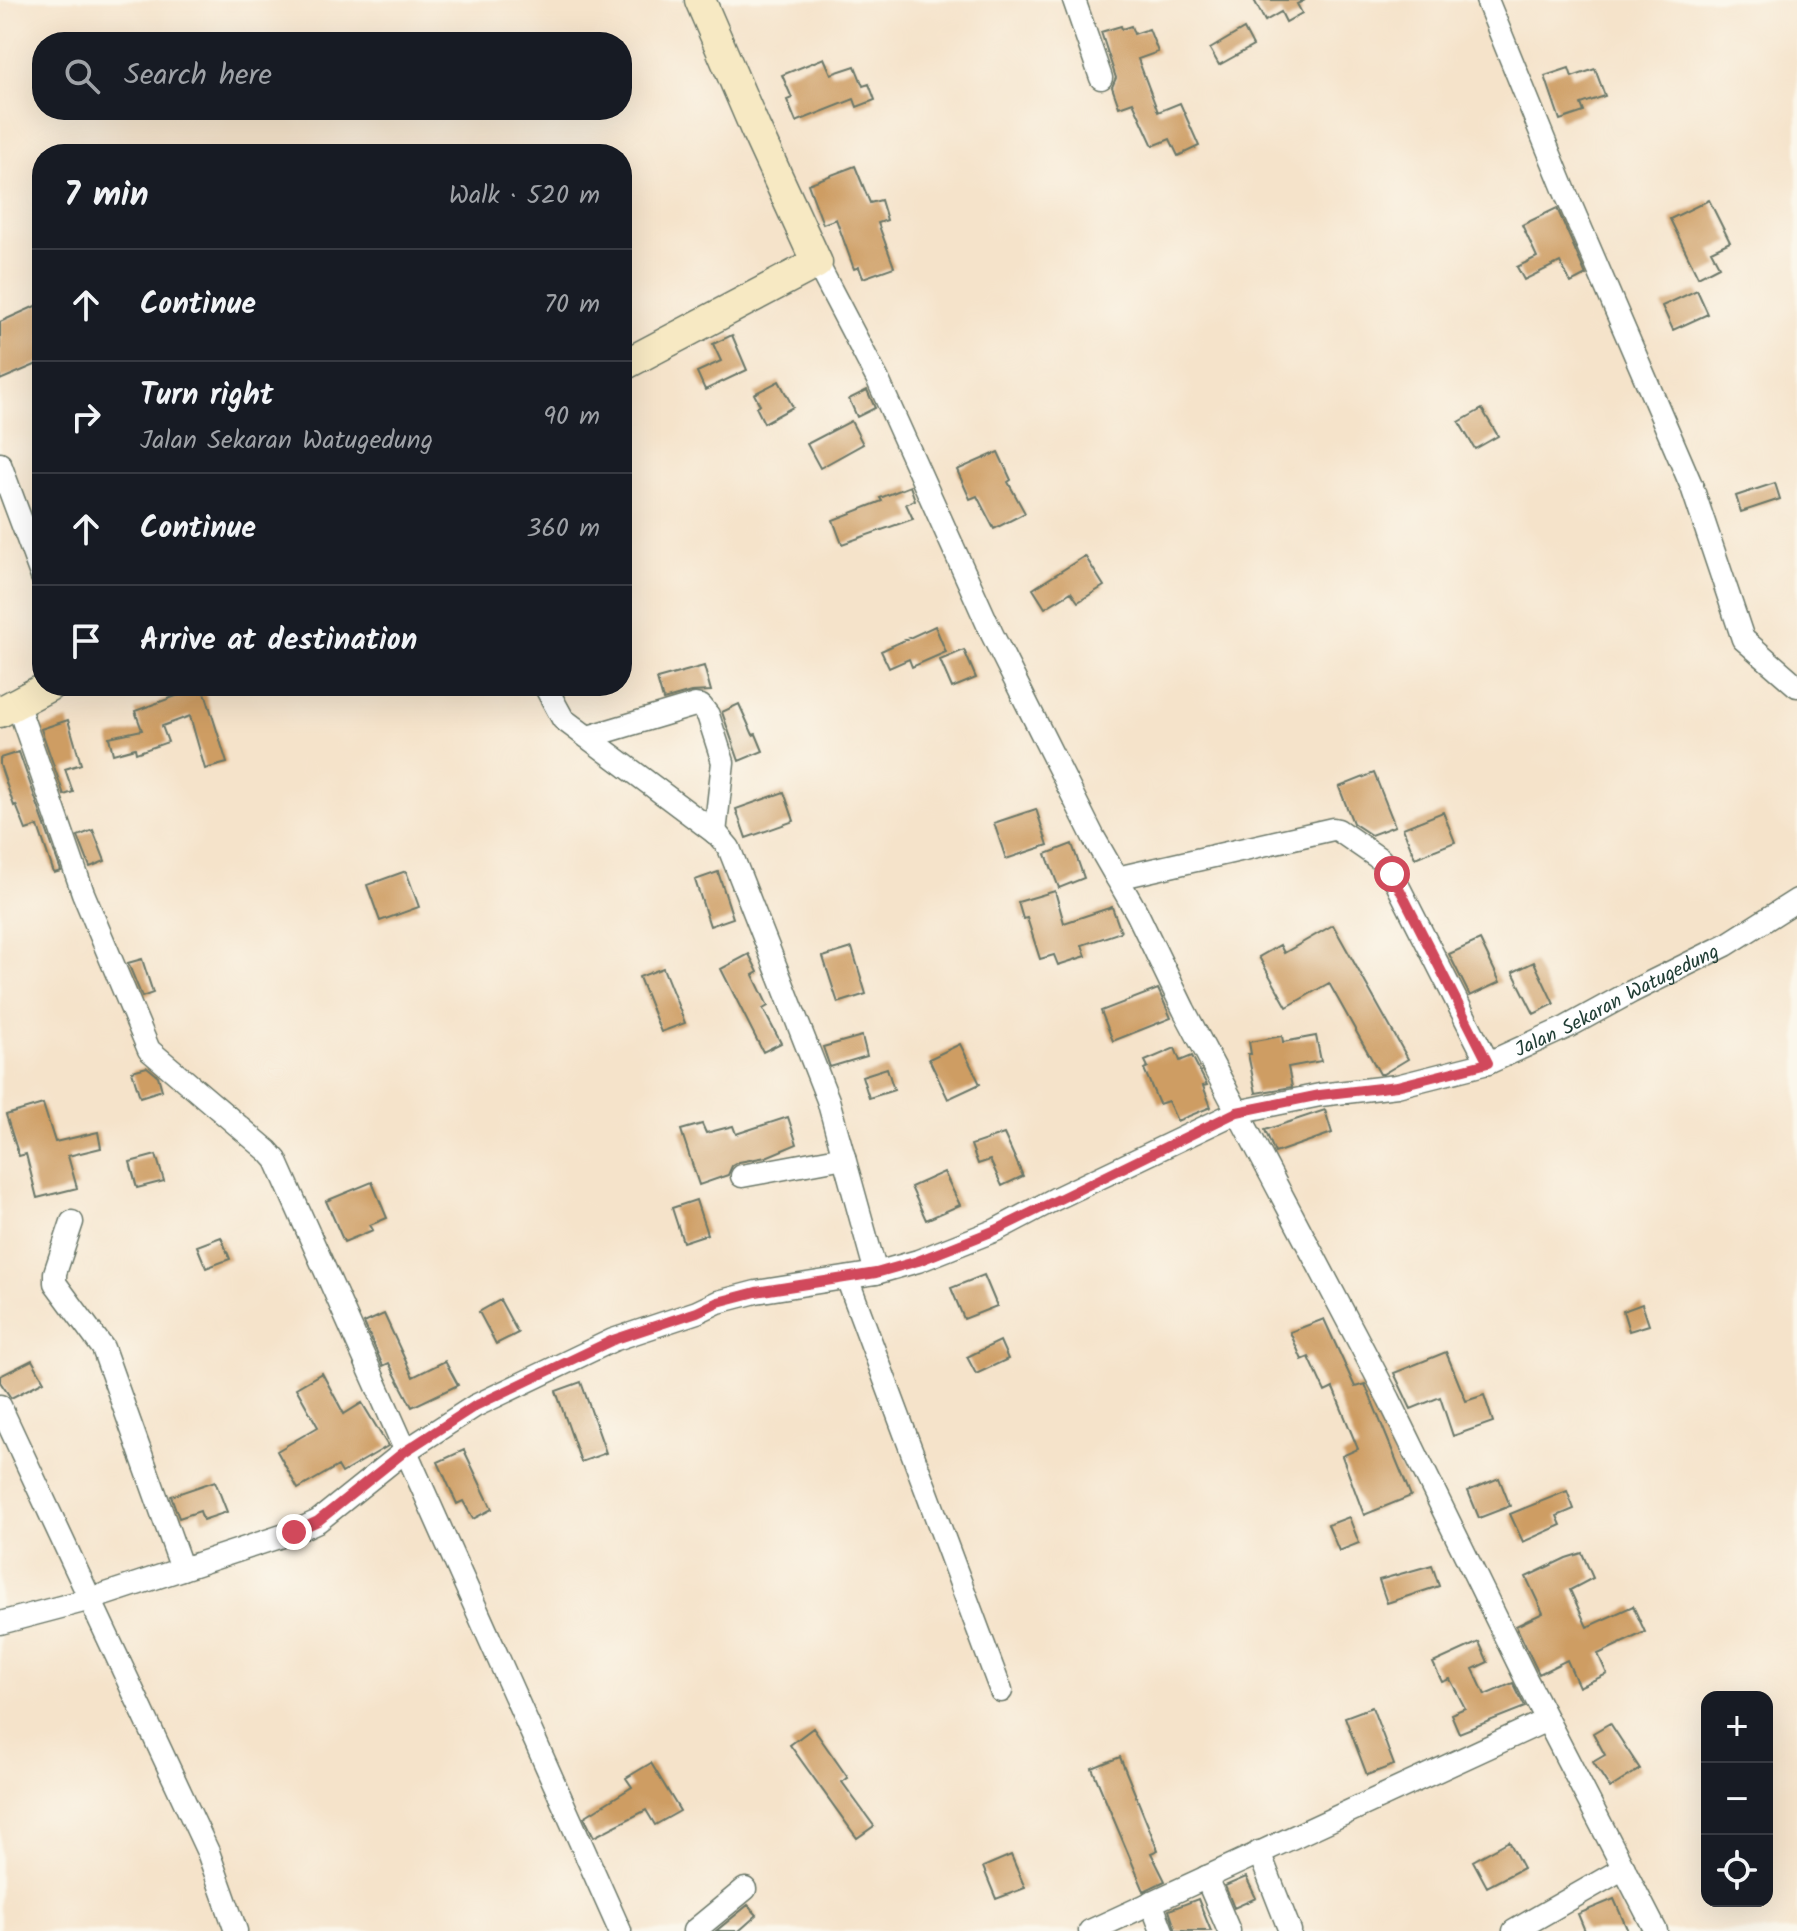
<!DOCTYPE html>
<html lang="en">
<head>
<meta charset="utf-8">
<style>
  body { margin:0; font-family:Kalam,sans-serif; background:#20242c; color:#f1f3f6 }
  .controls { position:absolute; right:24px; bottom:24px; display:grid; overflow:hidden; border-radius:16px; box-shadow:0 8px 32px #0002 }
  .controls button { width:72px; height:72px; display:grid; place-items:center; padding:0; border:0; border-bottom:2px solid #363941; background:#171b24; color:#f1f3f6; font:40px sans-serif }
  .stop { position:absolute; width:24px; height:24px; margin:-18px; border:6px solid #d1495b; border-radius:50%; background:#fff }
  .stop.end { background:#d1495b; border-color:#fff; box-shadow:0 2px 8px #0008 }
  .list { margin:0; padding:0; list-style:none }
  h2 { display:flex; justify-content:space-between; align-items:center; height:104px; margin:0; padding:0 32px; font-size:34px }
  h2 small { font-size:26px; font-weight:400; color:#9ea1a6 }
  .list li { display:grid; grid-template-columns:52px 1fr auto; gap:24px; align-items:center; box-sizing:border-box; height:112px; padding:0 32px; border-top:2px solid #363941 }
  .list b { display:block; font-size:30px; white-space:nowrap }
  .list p { margin:0; font-size:26px; white-space:nowrap; color:#9ea1a6 }
  .list em { font-size:26px; font-style:normal; color:#9ea1a6 }
  .icon { flex:none; width:44px; height:44px; fill:none; stroke:currentColor; stroke-width:2; stroke-linecap:round; stroke-linejoin:round }
  .map { position:relative; flex:none; width:1797px; height:1931px; overflow:hidden }
  .search { position:absolute; background:#171b24; box-shadow:0 8px 32px #0002; left:32px; top:32px; width:600px; height:88px; display:flex; align-items:center; gap:20px; box-sizing:border-box; padding:0 28px; border-radius:32px; color:#9ea1a6; font-size:30px }
  .panel { position:absolute; background:#171b24; box-shadow:0 8px 32px #0002; left:32px; top:144px; width:600px; height:552px; border-radius:32px }
  .map>svg:first-child { display:block }
</style>
</head>
<body>
<div class="map">
<svg width="1797" height="1931" viewBox="0 0 1797 1931">
  <rect width="100%" height="100%" fill="#fbf7ec"/>
  <filter id="ink" filterUnits="userSpaceOnUse"><feTurbulence type="fractalNoise" baseFrequency=".0125" numOctaves="2"/><feDisplacementMap in="SourceGraphic" scale="16" xChannelSelector="R" yChannelSelector="G"/><feConvolveMatrix kernelMatrix="1 2 1 2 8 2 1 2 1" color-interpolation-filters="sRGB"/></filter>
  <filter id="wash" filterUnits="userSpaceOnUse"><feTurbulence type="fractalNoise" baseFrequency=".006" numOctaves="4" result="noise"/><feDisplacementMap in="SourceGraphic" scale="32" xChannelSelector="R" yChannelSelector="G"/><feGaussianBlur stdDeviation="1.8" result="paint"/><feColorMatrix in="noise" values="0 0 0 0 0 0 0 0 0 0 0 0 0 0 0 0 0 1.4 0 .05"/><feComposite in="paint" operator="in"/></filter>
  <g filter="url(#wash)">
    <rect width="100%" height="100%" fill="#f5e3ca"/>
    <g id="blocks">
      <path fill="#ce9d64" d="M1254,0H1305L1297,4L1302,13L1286,22L1281,12L1265,21Z
        M1121,26L1122,29L1131,26L1134,34L1149,29L1158,52L1138,59L1158,112L1180,103L1199,146L1178,156L1170,139L1153,146L1133,102L1119,107L1112,87L1116,78L1101,32Z
        M1244,29L1253,46L1219,65L1210,49Z
        M824,58L831,74L855,66L863,86L869,84L875,100L857,107L854,99L796,122L787,100L792,98L782,75Z
        M1569,68L1572,77L1595,69L1605,96L1581,104L1584,112L1560,120L1545,76Z
        M855,166L870,203L881,200L887,220L878,223L894,267L863,278L859,267L854,269L836,219L823,224L808,184Z
        M1709,200L1730,242L1711,251L1719,266L1698,277L1670,219Z
        M1557,208L1586,275L1571,283L1560,262L1524,280L1517,267L1537,257L1522,225Z
        M1697,290L1708,314L1673,330L1662,306Z
        M42,303V362L0,380V322Z
        M732,335L747,370L705,390L697,372L721,361L713,344Z
        M779,381L793,407L764,423L756,407L760,405L754,394Z
        M867,390L875,408L857,417L849,399Z
        M1482,409L1498,436L1475,449L1459,422Z
        M851,421L863,444L820,468L807,444Z
        M998,452L1011,480L1008,482L1025,513L994,529L977,496L970,499L957,470Z
        M1775,483L1780,499L1741,512L1736,496Z
        M910,486L915,500L906,504L913,519L842,544L833,520L882,501L880,498Z
        M1085,556L1104,586L1078,602L1071,592L1045,608L1033,589Z
        M935,626L946,652L912,667L909,659L889,668L881,651Z
        M964,650L976,678L952,688L940,660Z
        M704,666L711,691L691,692L663,700L657,679Z
        M176,686H203L227,763L205,769L190,716L162,726L168,742L136,753L135,748L113,754L109,737L142,730L135,711L179,695Z
        M739,704L753,735L756,734L763,751L739,761L722,712Z
        M68,720L81,764L65,769L73,792L64,795L41,729Z
        M19,752L61,871L54,873L38,826L26,830L16,805L14,806L0,765V758Z
        M1374,773L1395,826L1371,835L1353,823L1339,787Z
        M784,792L794,821L746,838L736,809Z
        M1036,809L1048,845L1006,859L994,823Z
        M1443,812L1455,842L1415,858L1403,828Z
        M93,830L105,861L90,867L78,836Z
        M1072,844L1084,878L1059,888L1046,854Z
        M406,871L419,907L380,921L367,885Z
        M718,872L733,918L710,926L695,880Z
        M1055,891L1064,923L1112,907L1121,932L1082,945L1086,956L1058,965L1054,955L1040,959L1027,918L1023,919L1018,902Z
        M1333,925L1408,1059L1383,1074H1380L1329,983L1287,1007L1259,957L1280,945L1284,953Z
        M1480,940L1500,982L1470,996L1449,954Z
        M852,948L866,994L838,1003L823,957Z
        M749,954L758,972L753,975L768,1006L763,1009L781,1043L763,1052L721,969Z
        M142,959L153,993L142,997L128,963Z
        M1534,962L1554,1004L1534,1014L1513,972Z
        M663,968L685,1023L661,1032L639,977Z
        M1158,989L1171,1018L1113,1041L1101,1011Z
        M862,1036L867,1056L830,1067L823,1047Z
        M1282,1036L1283,1042L1316,1036L1321,1061L1288,1067L1292,1087L1256,1093L1248,1054H1251L1249,1042Z
        M960,1044L980,1084L948,1099L929,1059Z
        M1175,1048L1180,1061L1192,1056L1207,1085L1203,1086L1211,1107L1177,1121L1168,1101L1159,1104L1144,1069L1148,1067L1145,1061Z
        M147,1067L158,1076L162,1090L140,1097L132,1071Z
        M887,1068L894,1090L869,1098L862,1076Z
        M43,1104L55,1142L98,1132L101,1148L68,1156L77,1188L37,1198L26,1154L19,1156L6,1115Z
        M1325,1110L1332,1133L1275,1153L1265,1130Z
        M788,1117L797,1144L766,1157L739,1162L732,1166L728,1175L699,1185L681,1130L702,1124L706,1133L733,1126L736,1134Z
        M1004,1134L1023,1176L1002,1186L990,1160L978,1164L971,1145Z
        M156,1155L164,1181L137,1188L130,1162Z
        M944,1172L960,1205L926,1220L911,1187Z
        M372,1182L387,1218L370,1225L373,1230L344,1242L326,1201Z
        M696,1200L707,1234L683,1242L672,1208Z
        M221,1237L230,1259L206,1268L197,1246Z
        M984,1275L997,1306L964,1319L951,1288Z
        M500,1300L518,1333L496,1344L479,1312Z
        M1642,1304L1649,1325L1629,1331L1623,1311Z
        M384,1314L413,1377L445,1361L458,1385L412,1407L389,1363L383,1366L364,1323Z
        M1324,1319L1355,1387L1365,1384L1411,1496L1364,1515L1342,1456L1358,1449L1333,1388L1325,1392L1309,1357L1302,1360L1290,1332Z
        M1000,1341L1008,1359L976,1374L967,1357Z
        M1446,1352L1466,1401L1484,1395L1493,1422L1453,1436L1440,1397L1411,1409L1394,1373Z
        M32,1360L44,1381L11,1398L0,1382V1376Z
        M322,1373L344,1414L362,1403L388,1446L342,1473L338,1466L298,1489L277,1451L318,1427L296,1388Z
        M581,1382L606,1453L581,1462L556,1391Z
        M464,1450L492,1509L473,1519L463,1501L457,1504L438,1462Z
        M1499,1478L1510,1506L1479,1518L1468,1491Z
        M215,1481L227,1512L203,1520L200,1511L179,1518L171,1496Z
        M1567,1491L1574,1509L1557,1516L1561,1525L1523,1542L1510,1514Z
        M1349,1517L1359,1543L1339,1551L1328,1525Z
        M1582,1553L1593,1578L1570,1590L1587,1627L1633,1606L1645,1632L1598,1654L1607,1674L1579,1687L1567,1660L1539,1674L1516,1626L1543,1613L1526,1577L1566,1558Z
        M1432,1565L1439,1586L1387,1603L1379,1580Z
        M1479,1642L1488,1662L1473,1669L1485,1695L1513,1683L1525,1707L1459,1733L1451,1714L1465,1708L1450,1679L1442,1682L1433,1663Z
        M1372,1707L1394,1765L1367,1775L1345,1717Z
        M1610,1723L1640,1769L1610,1788L1593,1762L1605,1755L1593,1733Z
        M813,1728L848,1778L842,1782L874,1826L857,1838L790,1745Z
        M1120,1757L1158,1850L1151,1853L1165,1881L1144,1891L1092,1768Z
        M651,1763L680,1811L655,1825L646,1810L594,1837L584,1817L632,1787L626,1778Z
        M1509,1841L1523,1868L1487,1887L1473,1861Z
        M1011,1855L1025,1888L996,1899L983,1867Z
        M1246,1877L1256,1898L1234,1908L1225,1886Z
        M1198,1899L1211,1931H1176L1169,1910Z
        M1614,1899L1628,1931H1585L1578,1914Z
        M748,1905L757,1915L739,1931H716Z"/>
    </g>
  </g>
  <g filter="url(#ink)">
    <use href="#blocks" fill-opacity="0" stroke="#6a7768" stroke-width="2"/>
    <g fill="none" stroke-linecap="round" stroke-linejoin="round">
      <g stroke="#6a7768" stroke-width="25">
        <g id="street">
          <path d="M1074,0L1101,78"/>
          <path d="M1487,0L1566,194L1692,487L1743,639L1797,686"/>
          <path d="M817,263L878,380L992,634L1094,838L1137,913L1184,1010L1389,1399L1526,1679L1656,1931"/>
          <path d="M0,464L42,577"/>
          <path d="M545,686L563,719L718,835L729,848L828,1100L876,1273"/>
          <path d="M17,703L83,893L149,1050L268,1151L276,1160L620,1931"/>
          <path d="M588,737L695,705L701,706L708,715L723,762L715,833"/>
          <path d="M1117,878L1333,829L1338,830L1380,859L1392,874L1488,1063"/>
          <path d="M742,1176L844,1157"/>
          <path d="M72,1222L55,1273V1283L103,1348L182,1569"/>
          <path d="M847,1278L1001,1691"/>
          <path d="M0,1406L208,1852L236,1931"/>
          <path id="s1" d="M0,1623L91,1599L294,1532L318,1521L404,1452L475,1406L613,1340L697,1312L718,1302L756,1292L876,1273L918,1261L996,1230L1055,1199L1237,1112L1320,1095L1397,1086L1488,1063L1567,1027L1631,992L1726,945L1797,900"/>
          <path d="M1259,1852L1290,1931"/>
          <path d="M1206,1877L1229,1931"/>
          <path d="M1151,1902L1162,1931"/>
          <path d="M694,1931L745,1889"/>
          <path d="M1090,1931L1547,1720"/>
          <path d="M1514,1931L1624,1868"/>
        </g>
      </g>
      <g stroke="#6a7768" stroke-width="33">
        <path id="secondary" d="M622,366L817,263L755,128L700,0
          M0,712L49,686"/>
      </g>
      <use href="#street" stroke="#fff" stroke-width="22"/>
      <use href="#secondary" stroke="#f7e9c3" stroke-width="30"/>
    </g>
  </g>
  <g fill="none" stroke-linecap="round" stroke-linejoin="round" filter="url(#ink)">
    <path stroke="#d1495b" stroke-width="10" d="M294,1532L318,1521L404,1452L475,1406L613,1340L697,1312L718,1302L756,1292L876,1273L918,1261L996,1230L1237,1112L1320,1095L1397,1086L1488,1063L1392,874"/>
  </g>
  <g text-anchor="middle" stroke-width="7" stroke-linejoin="round" paint-order="stroke">
    <g font-size="20" fill="#1f3d34" stroke="#fbf7ec">
      <text dy="7" stroke="none"><textPath href="#s1" startOffset="1750">Jalan Sekaran Watugedung</textPath></text>
    </g>
  </g>
</svg>
<div class="controls">
<button>+</button>
<button>−</button>
<button><svg class="icon" aria-label="locate" viewBox="0 0 24 24"><circle cx="12" cy="12" r="6"/><path d="M12 2v4M12 18v4M2 12h4M18 12h4"/></svg></button>
</div>
<div class="stop" style="left:1392px;top:874px"></div>
<div class="stop end" style="left:294px;top:1532px"></div>
<div class="search"><svg class="icon" aria-label="search" viewBox="0 0 24 24"><circle cx="10" cy="10" r="6"/><path d="M15 15l6 6"/></svg>Search here</div>
<section class="panel">
<h2>7 min<small>Walk · 520 m</small></h2>
<ul class="list">
<li><svg class="icon" aria-label="ahead" viewBox="0 0 24 24"><path d="M12 20V5M6 11l6-6 6 6"/></svg><div><b>Continue</b></div><em>70 m</em></li>
<li><svg class="icon" aria-label="right" viewBox="0 0 24 24"><path d="M7 20v-9h11M14 6l5 5-5 5"/></svg><div><b>Turn right</b><p>Jalan Sekaran Watugedung</p></div><em>90 m</em></li>
<li><svg class="icon" aria-label="ahead" viewBox="0 0 24 24"><path d="M12 20V5M6 11l6-6 6 6"/></svg><div><b>Continue</b></div><em>360 m</em></li>
<li><svg class="icon" aria-label="arrive" viewBox="0 0 24 24"><path d="M6 21V4h12l-3 4 3 4H6"/></svg><div><b>Arrive at destination</b></div></li>
</ul>
</section>
</div>
</body>
</html>
